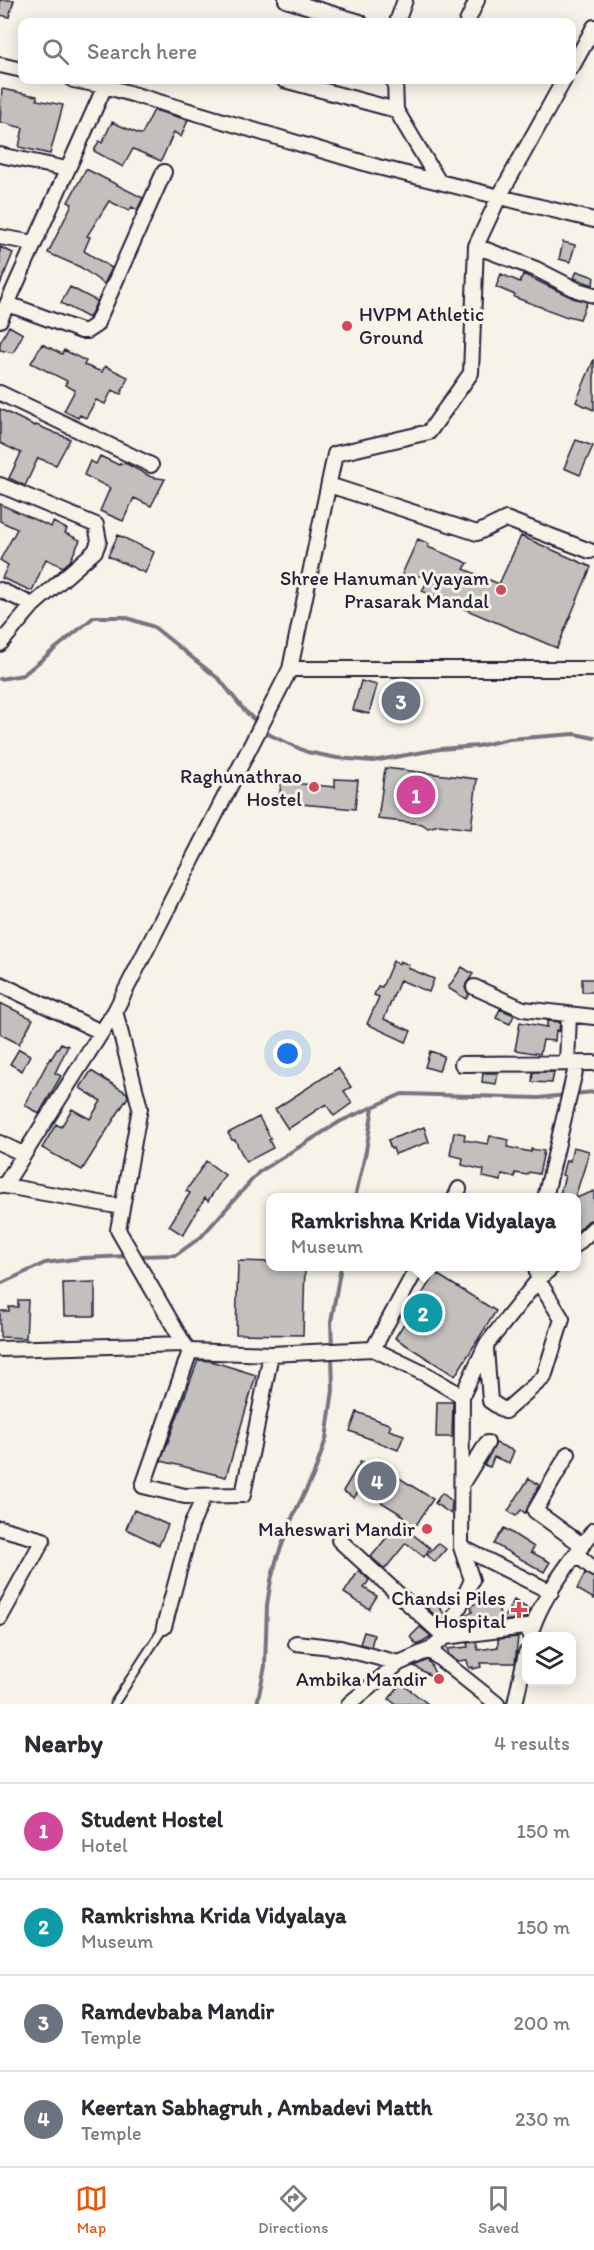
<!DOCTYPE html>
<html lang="en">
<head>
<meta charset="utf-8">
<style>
  body { margin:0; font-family:Itim,sans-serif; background:#f7f7f7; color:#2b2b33 }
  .controls { position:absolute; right:18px; bottom:18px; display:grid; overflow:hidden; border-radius:12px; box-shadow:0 3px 15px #0003 }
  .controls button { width:54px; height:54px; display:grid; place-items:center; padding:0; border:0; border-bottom:2px solid #e1e1e2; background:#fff; color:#2b2b33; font:30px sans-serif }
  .you { position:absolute; left:288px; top:1054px; width:21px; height:21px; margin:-15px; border:4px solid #fff; border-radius:50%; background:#1a73e8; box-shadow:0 0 0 9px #1a73e833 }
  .badge { display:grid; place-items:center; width:39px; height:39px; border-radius:50%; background:#ea580c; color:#fff; font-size:20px; font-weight:700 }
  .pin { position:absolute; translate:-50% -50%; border:3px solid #fff; box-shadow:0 2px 6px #0006 }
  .popup { position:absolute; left:266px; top:1193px; width:315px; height:78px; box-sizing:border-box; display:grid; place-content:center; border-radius:12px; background:#fff; filter:drop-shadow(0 2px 4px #0005); font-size:20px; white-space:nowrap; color:#7c7c81 }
  .popup b { font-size:22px; color:#2b2b33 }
  .popup::after { content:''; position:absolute; left:50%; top:100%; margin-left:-12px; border:12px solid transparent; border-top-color:#fff }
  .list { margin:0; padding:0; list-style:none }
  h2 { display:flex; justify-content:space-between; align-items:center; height:78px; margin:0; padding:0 24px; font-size:26px }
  h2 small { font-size:20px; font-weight:400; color:#7c7c81 }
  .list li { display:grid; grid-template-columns:39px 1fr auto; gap:18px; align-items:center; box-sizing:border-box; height:96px; padding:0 24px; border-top:2px solid #e1e1e2 }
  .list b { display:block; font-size:22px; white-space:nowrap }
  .list p { margin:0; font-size:20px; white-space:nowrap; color:#7c7c81 }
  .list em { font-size:20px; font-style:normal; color:#7c7c81 }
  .icon { flex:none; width:33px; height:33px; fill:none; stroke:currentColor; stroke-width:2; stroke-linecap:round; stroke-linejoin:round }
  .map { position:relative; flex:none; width:594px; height:1704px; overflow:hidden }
  .search { position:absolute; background:#fff; box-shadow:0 3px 15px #0003; left:18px; right:18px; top:18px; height:66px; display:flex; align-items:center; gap:15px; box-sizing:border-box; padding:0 21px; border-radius:12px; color:#7c7c81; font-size:22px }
  .sheet { height:462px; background:#fff }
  nav { display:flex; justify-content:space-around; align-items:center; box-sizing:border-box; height:84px; border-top:2px solid #e1e1e2; background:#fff; font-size:16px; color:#7c7c81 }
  nav a { display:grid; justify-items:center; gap:3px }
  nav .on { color:#ea580c }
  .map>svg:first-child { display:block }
</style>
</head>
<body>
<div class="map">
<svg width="594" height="1704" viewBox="0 0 594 1704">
  <rect width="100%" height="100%" fill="#f7f3e8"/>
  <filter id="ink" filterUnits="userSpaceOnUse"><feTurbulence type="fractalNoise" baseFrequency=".0167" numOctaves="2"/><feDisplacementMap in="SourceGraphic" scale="12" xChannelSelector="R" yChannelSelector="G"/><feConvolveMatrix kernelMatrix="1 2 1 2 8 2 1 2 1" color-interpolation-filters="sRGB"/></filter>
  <g filter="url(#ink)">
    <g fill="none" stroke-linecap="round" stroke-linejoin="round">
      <path stroke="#76747f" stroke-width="4" d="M0,679L23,675L94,617H124L154,627L220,680L244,710L270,735L307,752L337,758L373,761L440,749L478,746L509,739L575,734L594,738
        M573,1094L594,1092
        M355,1198L366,1151L373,1107
        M136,1256L176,1255L201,1237L259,1172L341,1121L402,1094L539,1098L566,1095
        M0,1284L45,1263L82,1258L129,1256
        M332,1347L331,1322L341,1266
        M257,1704L265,1666L267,1605L271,1580L277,1558L293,1516L314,1474L326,1439L333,1390L332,1354"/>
    </g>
    <path fill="#c2bfbd" stroke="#22223b" stroke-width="1.5" d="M0,0H14L9,17L0,15Z
      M2,89L37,96V100L63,105L50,154L19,147L23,128L0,122Z
      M154,110L188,120L181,137L174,132L161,161L133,149L123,167L94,151L99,141L102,143L112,122L139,134H142Z
      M86,169L143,198L137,210L132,207L129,211L109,201L87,236L90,237L84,251L112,268L104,284L80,267L48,253L72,204L68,202Z
      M563,242L575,245L570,262L559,259Z
      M0,247L13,253L0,285Z
      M577,271L594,277L593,285L574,278Z
      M501,274L520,282L523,274L573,298L587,302L580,319L568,316L567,317L514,297L515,295L496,287Z
      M70,287L97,301L89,318L61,303Z
      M9,326L23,334L13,353L0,350V343Z
      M42,344L62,354L64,350L86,361L84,365L102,372L105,366L128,377L121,394L112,390L105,404L96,400L86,418L80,415L78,418L64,411L75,390L65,385L67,381L31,363Z
      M594,359V410L576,402Z
      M0,409L35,426L36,425L70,439L56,465L38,458L25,486L9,478L21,453L0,443Z
      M576,440L593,446L580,475L564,468Z
      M100,456L119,465L120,463L127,464L151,477L165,479L151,506L134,498L123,521L100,511L110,488L84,475L90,461L96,464Z
      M0,504L51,527L53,522L67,529L65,533L80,540L70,561L63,567L46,559L32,591L2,578L8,565L0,560L17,529L0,521Z
      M118,535L154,552L145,573L108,556Z
      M521,536L591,567L557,648L422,591L430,576H408L402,574L418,539L429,544L428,547L468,563L464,569L499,584Z
      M361,681L377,685L369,714L353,710Z
      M385,768L477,779L471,829L439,825L428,828L422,824L378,819Z
      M335,779L358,780L355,809L279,802L281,782L335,787Z
      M393,961L399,964L400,961L409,965L408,968L434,979L429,992L400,980L384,1019L411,1031L406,1042L367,1024L379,997L374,995L378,986L382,987Z
      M462,967L473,974L466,984L465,988L469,994L466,999L448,988Z
      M582,979H594V992H582Z
      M0,1003L33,1019L19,1044L0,1034Z
      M500,1009L514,1015L510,1024L496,1018Z
      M547,1021L560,1022L559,1031L556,1030L555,1041L543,1040L540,1054L515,1050L520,1022L547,1027Z
      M61,1043L68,1046L55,1073L61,1076L39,1114L25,1105L50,1058L51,1059Z
      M19,1049L30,1055L22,1071L10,1064Z
      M430,1051L444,1056L439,1071L425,1067Z
      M338,1068L351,1087L344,1091L352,1103L334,1116L326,1104L288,1129L275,1109Z
      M91,1071L127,1093L128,1097L82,1170L42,1148L56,1124L61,1127L72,1109L90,1119L101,1101L80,1088Z
      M533,1072H554L552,1083L532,1082Z
      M483,1073H498L496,1084L482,1082Z
      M259,1117L271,1139L269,1140L273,1148L246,1162L235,1140H232L228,1133Z
      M424,1127L429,1142L395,1154L393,1148L391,1149L388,1140Z
      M454,1132L465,1134L464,1140L488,1144L490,1136L509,1140L507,1147L531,1152V1149L544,1151L539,1174L529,1172L527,1175L515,1173V1177L502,1174L501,1181L483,1177L484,1170L462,1165L463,1158L450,1155Z
      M573,1147L589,1151L586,1163L575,1197H559L565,1176L562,1175L566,1160L570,1161Z
      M206,1161L225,1175L208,1201L205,1198L183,1235L169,1226L190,1193L186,1191Z
      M594,1191V1219L588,1221L576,1233V1198Z
      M238,1261L270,1262V1266H305L303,1335L236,1334Z
      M435,1273L496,1311L455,1376L395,1338Z
      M95,1282V1316H64L63,1283Z
      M18,1300H28L26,1338L0,1337V1311H9V1307H18Z
      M198,1360L211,1361L256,1375L226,1477L161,1461Z
      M437,1402H453L452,1437H436Z
      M357,1412L391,1425L389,1430L404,1435L398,1450L350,1431Z
      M496,1443L514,1451L509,1463L494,1457L490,1467L484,1465Z
      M361,1461L375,1469L377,1464L433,1499L411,1533L430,1548L424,1557L406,1543L385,1569L371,1557L404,1516L360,1489L354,1498L343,1491Z
      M529,1478L539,1485L525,1513L521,1510L516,1516L508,1511Z
      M442,1493L452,1501L451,1514L435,1503Z
      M134,1510L168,1525L159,1545L126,1529Z
      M504,1528L534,1547L531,1552L550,1562L544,1572L494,1544Z
      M438,1543L446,1549L435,1562L427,1555Z
      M359,1570L369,1580L364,1588L377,1596L369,1609L344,1593Z
      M585,1573L594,1578V1599L577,1589Z
      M433,1598L445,1615L442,1622L424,1605Z
      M497,1600L501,1621L462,1626L465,1615L472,1612L471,1605Z
      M514,1600L530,1610L526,1618L502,1621Z
      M420,1627L431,1636L417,1645L410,1637Z
      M364,1632L374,1635L371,1647L360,1644Z
      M518,1637L515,1663H480L481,1667L473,1669V1667L469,1668L467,1660L457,1661L449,1655L447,1649L468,1647L467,1643L476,1642L478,1650L498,1647V1639Z
      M428,1660L430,1663L438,1680L414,1666Z
      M401,1683L428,1704H395L389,1699Z"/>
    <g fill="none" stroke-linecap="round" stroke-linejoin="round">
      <g stroke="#22223b" stroke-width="11">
        <path id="service" d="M114,1704L164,1627"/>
      </g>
      <g stroke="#22223b" stroke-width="18">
        <path id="minor" d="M286,0L360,22
          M397,22L405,0
          M467,22L477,0
          M0,65L22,70
          M572,67L594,27
          M73,80L105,86L378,167L594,220
          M284,80L396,110
          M395,80L396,110L439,182
          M0,155L67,169
          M0,237L34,243
          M476,246L536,269L577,290L594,295
          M8,304L81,331H87L96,325L164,172
          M0,320L105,86
          M0,393L151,465
          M0,485L96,525L99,541L95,551L33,605L0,644
          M329,485L477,533L506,519L590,551
          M0,590L33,605
          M290,669H594
          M0,984L101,1032
          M474,987L523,1009L594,1017
          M567,1063L569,1015
          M462,1064L594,1063
          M0,1143L23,1154
          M0,1185L122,1207
          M4,1186L115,1011
          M455,1198L459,1189
          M545,1198L577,1063
          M576,1245L594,1228
          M418,1266L373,1349L271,1354L190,1351L184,1344L118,1230L140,1108L115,1011L290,669L335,454L429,432L471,373L476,246L499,197L564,80
          M486,1348L490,1401L505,1411L544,1377L562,1319L538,1280L536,1266
          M0,1349L184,1344
          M373,1349L427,1375L462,1396
          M190,1351L143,1486L185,1496L243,1495L271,1354
          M568,1454L535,1511L582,1545
          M463,1482L487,1443
          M0,1528L43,1540L0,1618
          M339,1540L445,1637L472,1580L461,1547
          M576,1554L594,1569
          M551,1592L461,1547L462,1396L486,1345L538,1280L553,1266
          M164,1627L191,1526L204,1496
          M530,1636C539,1600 572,1559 594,1530
          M296,1643L340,1648L399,1663
          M429,1650L497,1704
          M349,1704L399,1663L429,1650L445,1637L533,1626
          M515,1704L526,1653"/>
      </g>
      <use href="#service" stroke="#f7f3e8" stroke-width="7"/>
      <use href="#minor" stroke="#f7f3e8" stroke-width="14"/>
    </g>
  </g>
  <g fill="#d1495b" stroke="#f7f3e8" stroke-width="2">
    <circle cx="347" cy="326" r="6"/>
    <circle cx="501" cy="590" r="6"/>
    <circle cx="314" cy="787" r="6"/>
    <circle cx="427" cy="1529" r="6"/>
    <path d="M516 1601h6v6h6v6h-6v6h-6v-6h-6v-6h6z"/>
    <circle cx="439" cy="1679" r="6"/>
  </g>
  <g text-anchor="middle" stroke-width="6" stroke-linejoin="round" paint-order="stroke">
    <g font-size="20" fill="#22223b" stroke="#f7f3e8" text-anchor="end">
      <text x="359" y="321" text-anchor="start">HVPM Athletic<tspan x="359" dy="23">Ground</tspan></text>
      <text x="489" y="585">Shree Hanuman Vyayam<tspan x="489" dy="23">Prasarak Mandal</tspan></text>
      <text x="302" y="783">Raghunathrao<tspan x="302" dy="23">Hostel</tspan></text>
      <text x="415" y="1536">Maheswari Mandir</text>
      <text x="506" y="1605">Chandsi Piles<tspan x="506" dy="23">Hospital</tspan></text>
      <text x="427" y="1686">Ambika Mandir</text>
    </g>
  </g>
</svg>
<div class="controls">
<button><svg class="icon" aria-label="layers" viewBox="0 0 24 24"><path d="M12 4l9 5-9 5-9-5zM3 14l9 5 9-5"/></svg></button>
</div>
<div class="you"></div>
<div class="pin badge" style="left:416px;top:795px;background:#d1479c">1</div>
<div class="pin badge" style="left:423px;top:1313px;background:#0f9aa8">2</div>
<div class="popup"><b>Ramkrishna Krida Vidyalaya</b>Museum</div>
<div class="pin badge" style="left:401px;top:701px;background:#6b7280">3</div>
<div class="pin badge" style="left:377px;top:1481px;background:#6b7280">4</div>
<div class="search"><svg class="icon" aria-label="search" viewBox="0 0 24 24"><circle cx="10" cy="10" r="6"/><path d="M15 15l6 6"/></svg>Search here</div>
</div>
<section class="sheet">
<h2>Nearby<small>4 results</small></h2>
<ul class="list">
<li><span class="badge" style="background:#d1479c">1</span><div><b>Student Hostel</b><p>Hotel</p></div><em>150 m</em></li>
<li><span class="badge" style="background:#0f9aa8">2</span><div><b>Ramkrishna Krida Vidyalaya</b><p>Museum</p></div><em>150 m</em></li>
<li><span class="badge" style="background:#6b7280">3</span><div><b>Ramdevbaba Mandir</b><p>Temple</p></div><em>200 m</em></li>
<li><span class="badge" style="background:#6b7280">4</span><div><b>Keertan Sabhagruh , Ambadevi Matth</b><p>Temple</p></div><em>230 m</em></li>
</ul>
</section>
<nav>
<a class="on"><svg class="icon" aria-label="map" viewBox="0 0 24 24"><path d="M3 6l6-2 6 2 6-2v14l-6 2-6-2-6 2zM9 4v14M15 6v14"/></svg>Map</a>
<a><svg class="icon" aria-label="directions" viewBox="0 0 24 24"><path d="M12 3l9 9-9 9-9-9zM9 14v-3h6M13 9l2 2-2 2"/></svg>Directions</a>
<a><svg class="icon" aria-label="saved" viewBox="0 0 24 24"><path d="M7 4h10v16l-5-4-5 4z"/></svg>Saved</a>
</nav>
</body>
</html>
